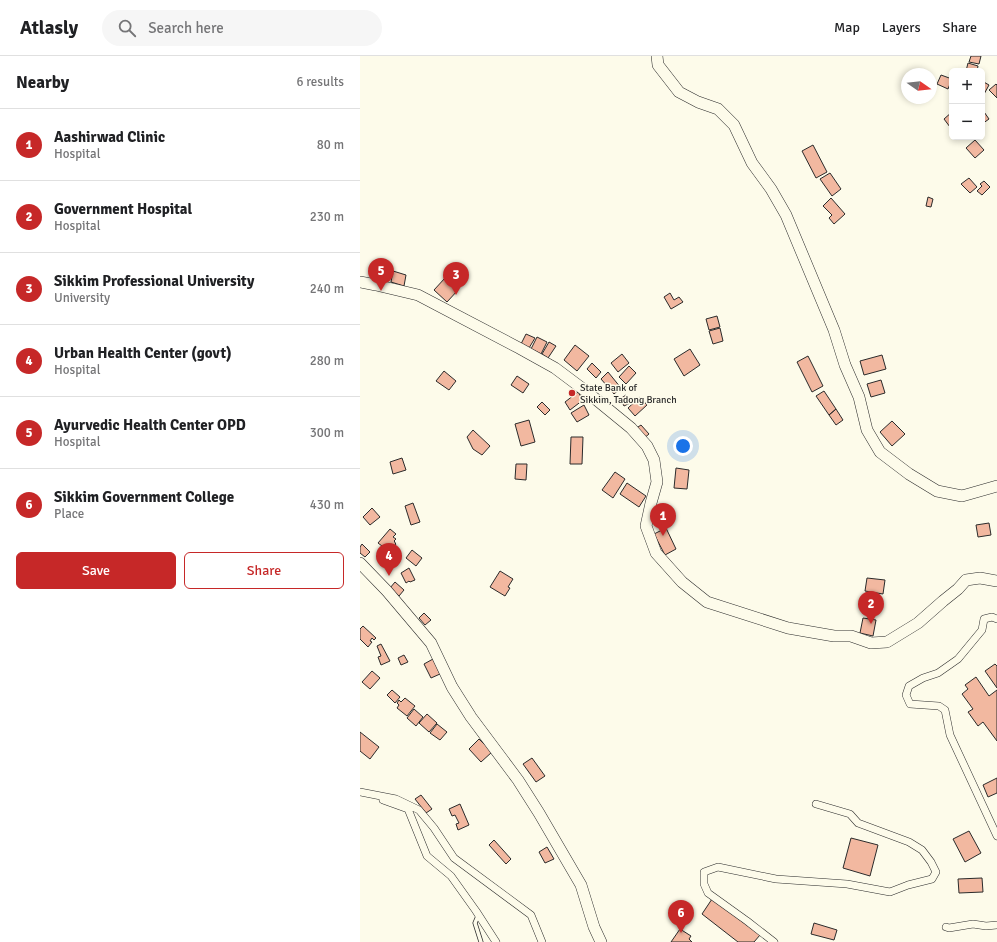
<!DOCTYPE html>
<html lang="en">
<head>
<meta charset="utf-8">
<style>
  body { margin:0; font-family:Signika,sans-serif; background:#f6f6f6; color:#202124 }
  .controls { position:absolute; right:12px; top:12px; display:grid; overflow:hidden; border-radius:6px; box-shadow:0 2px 6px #0003 }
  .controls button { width:36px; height:36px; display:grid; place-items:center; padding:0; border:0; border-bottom:1px solid #e0e0e0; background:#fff; color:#202124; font:20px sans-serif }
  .compass { position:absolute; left:541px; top:12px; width:36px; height:36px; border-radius:50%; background:#fff; box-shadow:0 2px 6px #0003; rotate:104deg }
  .you { position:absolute; left:323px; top:390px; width:14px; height:14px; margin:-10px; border:3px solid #fff; border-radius:50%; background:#1a73e8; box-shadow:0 0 0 6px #1a73e833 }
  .badge { display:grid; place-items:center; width:26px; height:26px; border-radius:50%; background:#c62828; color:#fff; font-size:13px; font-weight:700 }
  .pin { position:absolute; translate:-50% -33px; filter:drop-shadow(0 1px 2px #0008) }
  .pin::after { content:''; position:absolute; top:21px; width:14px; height:12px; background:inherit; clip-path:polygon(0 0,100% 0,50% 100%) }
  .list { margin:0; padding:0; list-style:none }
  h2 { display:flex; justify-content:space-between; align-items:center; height:52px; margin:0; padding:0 16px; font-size:17px }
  h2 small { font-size:13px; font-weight:400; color:#757577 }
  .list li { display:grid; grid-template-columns:26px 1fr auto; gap:12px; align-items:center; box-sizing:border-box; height:72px; padding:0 16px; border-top:1px solid #e0e0e0 }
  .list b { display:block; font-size:15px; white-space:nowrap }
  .list p { margin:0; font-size:13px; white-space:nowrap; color:#757577 }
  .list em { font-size:13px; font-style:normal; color:#757577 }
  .actions { display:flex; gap:8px; padding:12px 16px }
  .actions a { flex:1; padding:9px 0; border:1px solid #c62828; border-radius:6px; text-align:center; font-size:14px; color:#c62828 }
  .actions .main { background:#c62828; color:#fff }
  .icon { flex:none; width:22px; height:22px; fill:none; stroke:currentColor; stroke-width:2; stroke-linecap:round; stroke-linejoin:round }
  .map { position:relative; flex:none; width:637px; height:886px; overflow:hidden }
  header { display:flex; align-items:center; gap:24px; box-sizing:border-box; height:56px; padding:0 20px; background:#fff; border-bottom:1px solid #e0e0e0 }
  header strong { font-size:19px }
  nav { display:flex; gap:22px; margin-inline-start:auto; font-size:14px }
  .search { width:280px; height:36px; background:#f6f6f6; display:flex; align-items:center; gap:10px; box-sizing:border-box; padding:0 14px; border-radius:22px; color:#757577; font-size:15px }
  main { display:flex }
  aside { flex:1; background:#fff }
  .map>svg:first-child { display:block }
</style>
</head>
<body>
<header>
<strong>Atlasly</strong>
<div class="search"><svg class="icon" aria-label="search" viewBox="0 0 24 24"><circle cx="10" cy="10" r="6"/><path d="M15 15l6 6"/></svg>Search here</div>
<nav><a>Map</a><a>Layers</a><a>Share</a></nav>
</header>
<main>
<aside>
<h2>Nearby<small>6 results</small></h2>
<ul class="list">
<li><span class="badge">1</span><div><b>Aashirwad Clinic</b><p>Hospital</p></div><em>80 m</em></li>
<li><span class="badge">2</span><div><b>Government Hospital</b><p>Hospital</p></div><em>230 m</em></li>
<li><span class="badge">3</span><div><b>Sikkim Professional University</b><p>University</p></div><em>240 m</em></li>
<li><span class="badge">4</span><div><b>Urban Health Center (govt)</b><p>Hospital</p></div><em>280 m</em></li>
<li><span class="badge">5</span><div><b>Ayurvedic Health Center OPD</b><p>Hospital</p></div><em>300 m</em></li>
<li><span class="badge">6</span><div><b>Sikkim Government College</b><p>Place</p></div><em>430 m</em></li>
</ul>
<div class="actions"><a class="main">Save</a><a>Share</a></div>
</aside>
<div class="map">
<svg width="637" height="886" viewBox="0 0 637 886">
  <rect width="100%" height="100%" fill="#fdfbea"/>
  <path fill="#f2b8a0" stroke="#2b2b2b" d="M611,0H621L619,8L609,6Z
    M608,7L618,10L617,15H606Z
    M581,19L592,23L588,33L577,28Z
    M622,25L629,29L623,40L622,39Z
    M636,28L637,29V42L629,34Z
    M622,53L629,63L622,68Z
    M592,56V69L590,71L584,63Z
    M615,84L624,94L615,102L606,92Z
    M453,89L467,116L456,122L442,95Z
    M470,117L481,133L472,140L460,123Z
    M609,122L617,131L610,137L601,128Z
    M624,125L630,131L622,139L617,135L622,130L620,128Z
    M568,141L573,143L571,151L566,150Z
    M471,142L485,158L474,168L469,162L472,159L463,150Z
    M33,215L46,219L44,230L31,226Z
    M85,222L98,234L87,246L74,234Z
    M310,237L314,244L319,241L323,246L311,253L304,241Z
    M357,260L360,271L349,274L346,263Z
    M360,272L363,285L353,288L349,275Z
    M166,278L175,282L169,292L161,288Z
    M177,281L187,286L181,298L171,293Z
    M189,286L196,290L188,302L182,298Z
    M215,289L229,300L217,315L204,304Z
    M330,293L340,309L324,320L314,303Z
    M262,298L269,307L258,316L251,307Z
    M522,299L526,313L504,319L500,305Z
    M448,300L463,330L452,336L437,306Z
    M232,307L241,316L236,322L227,313Z
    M269,310L276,317L266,328L259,321Z
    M84,315L96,325L89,334L76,325Z
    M248,316L261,332L254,338L241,323Z
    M157,320L169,328L163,337L151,329Z
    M521,324L525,337L511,341L507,328Z
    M464,335L476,353L469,359L456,340Z
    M218,336L223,344L210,354L205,346Z
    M266,339L270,347L264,350L260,343Z
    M280,341L287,349L275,360L268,352Z
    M182,346L190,354L185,359L177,351Z
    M224,349L229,359L217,366L211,357Z
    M476,353L483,364L476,369L469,359Z
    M169,364L175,386L161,390L155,368Z
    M532,365L545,378L532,390L520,376Z
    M281,369L289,378L283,383L275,373Z
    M113,374L130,390L122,399L113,393L107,381Z
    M211,381H223L222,408H210Z
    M42,402L46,414L33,418L30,406Z
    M156,408H167L166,424L155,423Z
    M316,412L329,414L327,433L314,432Z
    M255,416L265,423L253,442L242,434Z
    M267,427L286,440L279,451L260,438Z
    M53,447L60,466L51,469L45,450Z
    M12,452L20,461L10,469L3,461Z
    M629,467L631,479L618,481L616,469Z
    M306,472L316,493L305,499L294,478Z
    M30,473L36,478L33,481L36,483L34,485L35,486V487L36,488L30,496L18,487Z
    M2,488L10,496L5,501L0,497V491Z
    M52,494L62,502L56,510L46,502Z
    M49,512L55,524L50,526L49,525L46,527L41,517Z
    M140,515L153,523L148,531L150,532L145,540L130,531Z
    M507,522L525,524L523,538L505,535Z
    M35,526L44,534L39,540L30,532Z
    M64,557L71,564L65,569L59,562Z
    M503,562L516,564L513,580L500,577Z
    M3,570L16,582L14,584L12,582L10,585L12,586L8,591L0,583V573Z
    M21,588L30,605L21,609L18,601L21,600L17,590Z
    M44,599L48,606L41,609L38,602Z
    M73,603L80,618L71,622L64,608Z
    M635,608L637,610V632L625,615Z
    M12,615L20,622L10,633L2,626Z
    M616,621L629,640L637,634V685L623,666L618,670L608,656L613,653L602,638L608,633L605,629Z
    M32,634L40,641L35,647L27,639Z
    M45,642L55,650L47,660L37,652L39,649L37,647L39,644L41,646Z
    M54,653L63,661L56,670L47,662Z
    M67,658L77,667L69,676L59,667Z
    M77,668L87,676L80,684L70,677Z
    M0,676L19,691L10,703L0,695Z
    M119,683L132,696L121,706L109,693Z
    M172,702L185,720L176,726L163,708Z
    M637,722V737L628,741L623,729Z
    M61,739L72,753L66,757L55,743Z
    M100,748L109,769L98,774L96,768L99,767L95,759L92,760L89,753Z
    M609,775L621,797L605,806L593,783Z
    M491,782L518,789L510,820L483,812Z
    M134,784L151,803L146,808L129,789Z
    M187,791L194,803L185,807L179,796Z
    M622,822L623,836L599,837L598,823Z
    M352,843L400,879L394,886H378L342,858Z
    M454,867L477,874L474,884L451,878Z
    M320,873L331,880L329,883L332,886H311Z"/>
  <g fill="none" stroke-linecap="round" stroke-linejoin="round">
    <g stroke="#2b2b2b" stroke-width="5">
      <path id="service" d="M118,860L115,867L121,886"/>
    </g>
    <g stroke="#2b2b2b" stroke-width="8">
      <path id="minor" d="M637,563L632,561L624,563L622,574L598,603L578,617L563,622L549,630L546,639L550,648L579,650L585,654L590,679L637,780
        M0,736L36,743L59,754L74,772L94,802L171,859L182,886
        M23,744L48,753L67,800L91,820L116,855L136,886
        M586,871L589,872L613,868L626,870L637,869
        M414,886L387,865L348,837L344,828V816L358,811L416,823L487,828L530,836L548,829L572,823L576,816L571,806L562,794L549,786L498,767L490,758L456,748"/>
    </g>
    <g stroke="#2b2b2b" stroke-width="12">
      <path id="trunk" d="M297,0L298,9L319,36L338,46L358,53L374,69L392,107L411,133L426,159L474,274L485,309L499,341L507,374L520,396L549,418L577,435L602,440L637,430
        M0,226L16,229L58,239L159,292L195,312L227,336L271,372L287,390L294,404L297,426L291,447L286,470L296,497L322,526L347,546L428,572L474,580H491L511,587L527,586L558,567L583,545L598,533L606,524L620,522L637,525
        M0,507L27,535L71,587L92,631L111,661L158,724L179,757L221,829L234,871L241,886"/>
    </g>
    <use href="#service" stroke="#fdfbea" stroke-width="3.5"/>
    <use href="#minor" stroke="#fdfbea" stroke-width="7"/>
    <use href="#trunk" stroke="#fdfbea" stroke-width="11"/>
  </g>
  <circle fill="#c62828" stroke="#fdfbea" stroke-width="1.5" cx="212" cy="337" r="4"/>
  <g text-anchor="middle" stroke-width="3" stroke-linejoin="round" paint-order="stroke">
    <g font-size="10" fill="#2b2b2b" stroke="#fdfbea" text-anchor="start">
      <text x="220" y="335">State Bank of<tspan x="220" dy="12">Sikkim, Tadong Branch</tspan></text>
    </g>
  </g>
</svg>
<div class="controls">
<button>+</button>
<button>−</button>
</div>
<svg class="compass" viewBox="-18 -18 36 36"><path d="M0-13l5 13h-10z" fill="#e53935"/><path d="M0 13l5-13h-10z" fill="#757577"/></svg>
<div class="you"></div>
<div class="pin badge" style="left:303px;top:480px">1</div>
<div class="pin badge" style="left:511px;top:568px">2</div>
<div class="pin badge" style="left:96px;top:239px">3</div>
<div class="pin badge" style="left:29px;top:520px">4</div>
<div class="pin badge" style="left:21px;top:235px">5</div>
<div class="pin badge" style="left:321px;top:877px">6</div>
</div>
</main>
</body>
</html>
